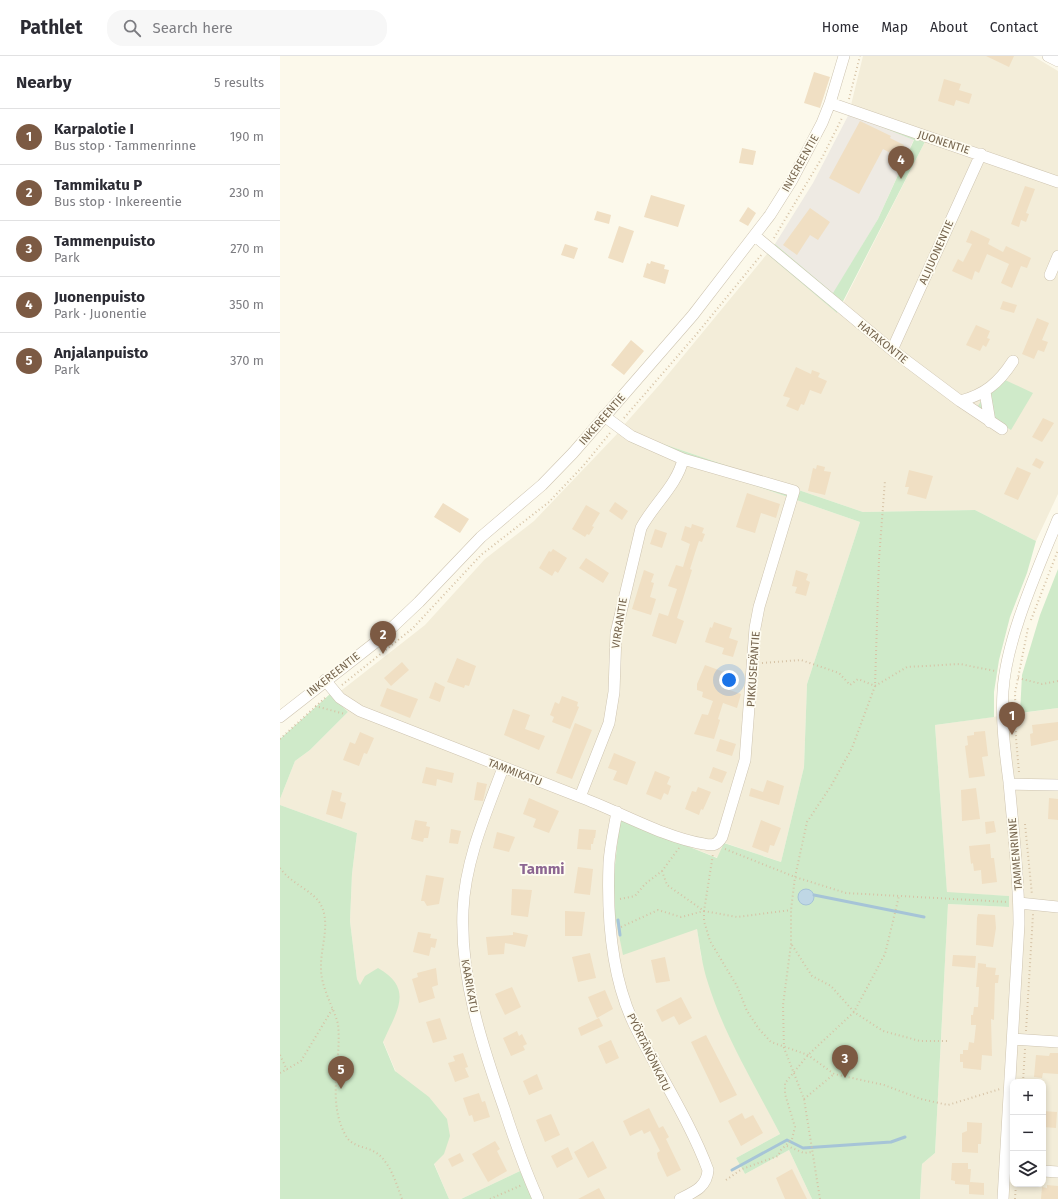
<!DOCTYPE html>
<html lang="en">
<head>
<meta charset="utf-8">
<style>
  body { margin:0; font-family:"Fira Sans",sans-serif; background:#f7f7f7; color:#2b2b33 }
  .controls { position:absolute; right:12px; bottom:12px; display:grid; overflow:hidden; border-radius:8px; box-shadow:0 2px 6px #0003 }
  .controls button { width:36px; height:36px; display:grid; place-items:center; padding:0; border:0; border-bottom:1px solid #e1e1e2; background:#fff; color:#2b2b33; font:20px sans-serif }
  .you { position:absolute; left:449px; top:624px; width:14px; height:14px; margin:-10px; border:3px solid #fff; border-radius:50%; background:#1a73e8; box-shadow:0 0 0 6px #1a73e833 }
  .badge { display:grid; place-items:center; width:26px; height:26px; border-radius:50%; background:#7c5a43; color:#fff; font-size:13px; font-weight:700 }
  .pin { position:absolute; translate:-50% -33px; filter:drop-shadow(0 1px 2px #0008) }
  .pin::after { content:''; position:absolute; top:21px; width:14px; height:12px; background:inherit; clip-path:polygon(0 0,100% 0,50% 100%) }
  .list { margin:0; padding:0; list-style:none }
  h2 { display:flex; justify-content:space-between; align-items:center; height:52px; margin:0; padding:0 16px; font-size:17px }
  h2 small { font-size:13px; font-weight:400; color:#7c7c81 }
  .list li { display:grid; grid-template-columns:26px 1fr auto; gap:12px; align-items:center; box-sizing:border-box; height:56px; padding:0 16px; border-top:1px solid #e1e1e2 }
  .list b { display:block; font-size:15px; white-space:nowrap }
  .list p { margin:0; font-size:13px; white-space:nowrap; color:#7c7c81 }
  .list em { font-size:13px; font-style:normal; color:#7c7c81 }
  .icon { flex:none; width:22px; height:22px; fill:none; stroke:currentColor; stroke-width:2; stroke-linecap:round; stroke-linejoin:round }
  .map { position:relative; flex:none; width:778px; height:1143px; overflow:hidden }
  header { display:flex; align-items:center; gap:24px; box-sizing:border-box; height:56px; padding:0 20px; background:#fff; border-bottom:1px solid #e1e1e2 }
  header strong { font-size:19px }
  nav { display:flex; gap:22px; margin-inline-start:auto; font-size:14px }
  .search { width:280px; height:36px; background:#f7f7f7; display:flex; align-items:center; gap:10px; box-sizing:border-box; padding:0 14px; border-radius:16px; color:#7c7c81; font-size:15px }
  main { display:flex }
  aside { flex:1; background:#fff }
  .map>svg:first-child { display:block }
</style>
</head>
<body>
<header>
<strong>Pathlet</strong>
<div class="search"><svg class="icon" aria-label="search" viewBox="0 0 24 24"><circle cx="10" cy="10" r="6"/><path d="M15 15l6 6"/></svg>Search here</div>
<nav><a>Home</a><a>Map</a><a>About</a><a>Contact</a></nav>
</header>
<main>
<aside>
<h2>Nearby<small>5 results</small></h2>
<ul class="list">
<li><span class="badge">1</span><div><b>Karpalotie I</b><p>Bus stop · Tammenrinne</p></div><em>190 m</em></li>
<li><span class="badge">2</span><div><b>Tammikatu P</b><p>Bus stop · Inkereentie</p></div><em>230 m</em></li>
<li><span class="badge">3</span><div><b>Tammenpuisto</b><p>Park</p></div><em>270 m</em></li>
<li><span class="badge">4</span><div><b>Juonenpuisto</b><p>Park · Juonentie</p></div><em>350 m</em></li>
<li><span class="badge">5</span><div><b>Anjalanpuisto</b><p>Park</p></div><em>370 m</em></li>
</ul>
</aside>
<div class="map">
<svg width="778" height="1143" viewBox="0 0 778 1143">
  <rect width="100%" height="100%" fill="#fcf9eb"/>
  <path fill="#f3edd9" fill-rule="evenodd" d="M583,0H753L778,15V438L756,485L695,454L583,456L357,379L344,369L381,327L487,198L558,257L650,76L571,49Z
    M338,377L352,387L580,466L527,628L524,711L501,806L445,787L438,802L340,763L334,818L417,872L421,900L443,965L500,1078L456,1102L465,1118L509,1094L532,1143H253L240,1115L181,1143H169L77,923L70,865L72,818L77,777L0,749V743L15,705L30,694L68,656L53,641L145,569L205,503L254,465Z
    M778,652V1143H640L642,1108L655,1097L668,848L729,851V840L667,837L655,669ZM733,1026H763V1128H733Z"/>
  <path fill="#eeeae3" d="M569,58L634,83L598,163L553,238L495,188L533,127Z"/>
  <path fill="#cfeac9" d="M571,49L650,76L557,257L487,198L495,188L553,237L598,163L634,84L569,58Z
    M725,324L753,337L731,374L696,353L703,342Z
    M338,377L357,379L583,456L695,454L756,485L747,517L730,561L719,604L714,636V661L655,669L667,836L729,840V851L668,848L655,1097L642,1108L640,1143H532L509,1094L465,1118L456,1102L500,1078C475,1029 444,979 428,927C422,909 420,891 417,873L343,899L334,855V818L340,763L437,802L444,787L501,806L524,711L527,628L580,466L352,387Z
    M778,513V652L740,657L742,619L760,559Z
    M50,638L68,656L30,694L15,705L0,743V683Z
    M0,749L77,777L72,818L70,865L77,923L80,929L85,920L98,912C135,933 116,956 103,986L115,1015L149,1041L167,1063L170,1080L164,1098L154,1108L169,1143H0Z
    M240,1115L253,1143H181Z"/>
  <path fill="#bfd7e5" stroke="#a6c4d7" d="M518 841a8 8 0 1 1 16 0a8 8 0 1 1-16 0Z"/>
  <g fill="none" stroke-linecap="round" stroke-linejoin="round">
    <path stroke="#a6c4d7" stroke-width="3" d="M534,839L644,861
      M338,864L340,879
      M452,1114L507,1084L523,1092L611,1086L625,1081"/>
  </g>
  <path fill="#f0dfc3" d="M706,0H734L729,11Z
    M534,16L550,21L540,52L524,47Z
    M664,23L681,28L679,34L692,38L689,48L676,44L674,50L658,45Z
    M580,65L611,80L610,82L624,89L618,101L603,93L579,138L549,122Z
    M462,92L476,95L473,109L459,107Z
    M745,130L755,133L746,157L749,158L746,166L741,164L739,171L731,168Z
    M371,139L405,149L398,171L364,161Z
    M468,151L476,157L468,170L459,165Z
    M530,152L550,166L538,184L530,179L517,199L503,189Z
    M317,155L331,159L329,168L314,164Z
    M339,170L354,175L343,207L328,202Z
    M691,174L710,183L708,188L723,196L726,190L751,202L747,212L741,210L732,232L721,227L729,208L707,198L699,217L695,215L692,224L672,215L678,203L683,206L692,188L686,186Z
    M285,188L298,192L294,203L281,199Z
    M371,205L385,209L384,213L389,214L385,228L363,221L367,207L370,208Z
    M723,245L737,249L734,257L720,253Z
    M757,262L769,267L762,284L768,286L764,296L758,294L754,303L742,298Z
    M696,269L710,275L707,282L710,283L706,291L703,289L700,295L686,289Z
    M351,284L364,295L344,319L331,309Z
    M516,311L531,318L532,314L540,317L538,321L547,325L541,338L530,334L524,349L521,348L518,355L506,350L510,342L503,340Z
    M763,362L774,367L762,386L752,381Z
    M756,402L764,406L760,413L752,409Z
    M537,409L545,411L544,415L551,416L545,439L528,435L533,412L536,413Z
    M737,411L751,417L738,444L724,438Z
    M629,414L653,420L646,443L627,438L629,431H625Z
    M467,437L500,448L496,462L481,457L475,477L456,471Z
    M335,446L348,455L342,464L329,455Z
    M163,447L189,463L180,477L154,461Z
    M306,449L320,457L312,470L314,471L309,479L307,478L305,481L292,473Z
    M412,468L424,472L422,477L425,478L422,486L419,485L415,497L410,513L412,514L397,562L404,565L396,588L372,580L379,557L388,560L397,533L388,530L396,509L403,511L410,488L401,484L405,470L411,472Z
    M375,473L387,477L382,492L370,488Z
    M273,493L287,502L278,517L275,515L272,520L259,512L269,495L271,496Z
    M306,502L329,517L323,527L299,512Z
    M364,514L374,518L371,526L374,527L370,541L376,543L371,559L352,553Z
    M516,514L528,518L526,524L530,526L526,540L515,537L517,531L512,530Z
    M434,566L452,572L449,582L458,585L453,601L442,598L444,592L425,586L430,571L432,572Z
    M177,602L196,610L189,630L185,629L184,632L167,626Z
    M122,606L129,614L111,630L104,622Z
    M425,609L444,616L441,631L461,638L457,652L443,647L438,663L440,664L434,683L414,678L422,658L428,659L433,645L422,641L423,636L417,634V628Z
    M155,626L165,631L160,646L149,642Z
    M107,632L138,643L130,662L100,650Z
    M282,640L298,646L297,650L299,651L290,673L272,666L274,661L270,659L275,646L279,648Z
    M233,653L250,659L245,673L265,680L259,694L224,679Z
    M778,666V684L751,690L750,678L753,677L752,669Z
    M295,667L312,674L292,723L276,717Z
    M705,675L708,700L702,701L705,720L689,722L685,690L688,689L687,680L694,679V676Z
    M80,676L94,682L87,698L84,697L79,710L63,704L70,686L75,688Z
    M440,683L456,688L452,700L436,695Z
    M334,697L356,706L347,729L333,724L337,715L328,712Z
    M146,711L174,717L172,727L157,723L156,730L142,727Z
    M433,711L447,716L442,727L429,722Z
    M375,715L390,721L387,728L391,730L388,739L384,737L381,744L366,738Z
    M487,724L504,730L499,749L469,740L471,732L483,736Z
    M197,726L207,728L203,745L194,744Z
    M418,731L431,736L423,754L421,753L419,759L405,753L412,735L416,736Z
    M696,732L700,763L682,765L681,734Z
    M52,734L62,737L60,745L66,747L62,763L46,758Z
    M249,742L279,755L269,777L253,771L256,763L243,758Z
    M769,742L778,743V764L768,763Z
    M135,764L147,766L146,770L150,771L148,782H144L143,786L131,783Z
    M481,764L501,772L494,790L490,789L488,797L472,791Z
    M714,765L716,776L706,778L705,766Z
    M171,773L181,775L178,788L169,787Z
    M299,773L316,774L315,782H314L313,788H311V794L297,793Z
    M217,776L235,781L229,796L213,792Z
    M710,788L711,802H714L717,826L702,828L701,814L694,815L693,807L691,808L689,790Z
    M298,811L313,813L310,839L294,837Z
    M146,819L164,822L159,848L147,850L144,845H141Z
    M232,833L252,834L248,861L231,859Z
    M285,855L305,856L302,880H285Z
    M698,858L715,859L716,872L713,891L696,889L697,862Z
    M138,876L151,878L150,882L157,883L155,892L151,891L149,900L133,896Z
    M233,876L248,879L245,891L225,887L224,898L208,899L206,881L233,879Z
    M310,897L316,922L298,926L292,901Z
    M673,899L696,900L695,912L672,910Z
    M385,901L390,925L376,927L371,904Z
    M698,907L706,908V911L716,912L715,919H719L718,927H715L714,964L711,963L712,1000L702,999L701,1014L683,1012V1006H680V998H683V994H688L689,986L694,987L696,969H691V959H693L694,951H698L699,931H696Z
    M156,912L158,929L152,931L155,942L139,947L132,923L138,921L137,917Z
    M232,931L241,951L225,959L215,938Z
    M325,934L333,953L317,962L308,941Z
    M401,941L412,962L399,969L394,960L382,966L376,954Z
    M160,962L167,983L153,987L146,966Z
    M319,962L323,970L301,980L298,972Z
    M237,975L239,980L242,978L247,988L243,990L245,994L231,1000L223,982Z
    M426,979L457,1039L440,1047L411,986Z
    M331,984L339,1002L326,1008L318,990Z
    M183,997L188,1011L185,1012L189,1021L175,1026L168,1007L175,1005L173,1000Z
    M770,997H778V1018L763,1017L762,1022L754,1021L756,999L769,1000Z
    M257,1018L263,1033L249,1039L243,1025Z
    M199,1037L202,1046L205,1045L210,1061L194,1066L192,1059L189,1060L183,1042Z
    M369,1052L379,1072L383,1070L389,1081L386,1083L401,1114L387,1121L378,1102L377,1097L380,1095L370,1075L364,1078L362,1074L350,1080L343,1065Z
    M763,1055L777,1056L776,1072L763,1071Z
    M462,1057L465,1063L473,1059L483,1077L461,1090L448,1065Z
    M271,1058L280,1079L265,1086L256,1064Z
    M687,1066L702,1067L701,1088H698V1097L682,1096V1077L687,1075Z
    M215,1085L220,1093L217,1095L227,1115L208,1126L192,1098Z
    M313,1085L327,1112L308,1122L294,1096Z
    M288,1091L293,1103L277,1112L271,1100Z
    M180,1097L184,1105L172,1111L168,1103Z
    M672,1107H688V1113H691L690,1126L704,1127V1139L689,1138V1129L675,1128V1125L671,1124Z
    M512,1113L527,1143H505L496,1122Z
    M767,1129L778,1130V1143H761L762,1131L767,1132Z
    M319,1132L325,1143H298Z"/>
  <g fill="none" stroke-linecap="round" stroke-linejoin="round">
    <g stroke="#cec4b0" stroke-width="12">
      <path id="minor" d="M768,0L778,5
        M550,47L778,126
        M475,180L612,294L680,345C704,339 719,327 733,305
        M770,219L778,200
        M612,294L701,98
        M705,336L710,366
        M680,345L722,373
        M45,624L60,642L80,655C153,684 227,712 300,741C338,755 385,782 424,788C433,790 437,789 442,781L465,704L475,572L479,551L514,435L403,403L351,380L324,360
        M0,661L101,582L139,546L201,481L262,429L293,397L413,259L490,159L512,124L542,67L550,47L564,0
        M223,712C206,757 185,805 183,854C180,923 202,989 224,1052C234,1083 245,1114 258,1143
        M729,728L778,729
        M300,741L329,667L334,636L336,577L361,472C373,449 398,428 403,403
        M337,756C334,773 330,790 329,807C327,859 331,920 354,968C377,1015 410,1065 428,1114C427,1131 414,1136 400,1143
        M739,847L778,851
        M733,983L778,986
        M763,1115L778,1116
        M723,1143L739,868C739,820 733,773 729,726C725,696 721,666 723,635C726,583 758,513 778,463"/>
    </g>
    <path stroke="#d6c3a6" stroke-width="2" stroke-dasharray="1 3" stroke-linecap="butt" d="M569,43L580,0
      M494,182L543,100L562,62
      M344,362L415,280L482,198
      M751,564L778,494
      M482,607L521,604L559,617L570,629L578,623L595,630L627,611L680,608L715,615
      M738,622L762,628L778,625
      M62,629L133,572L201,499L269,446L304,409L330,377
      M35,650L65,658
      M0,683L46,641
      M739,716L736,682L735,637L748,572
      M745,768L752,839
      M445,793L515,821L566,837L728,846
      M0,812C11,828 34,835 41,849C51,869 40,892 41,913C41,931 53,950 58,968C62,1005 46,1045 66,1080C72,1091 85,1090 95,1096C110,1105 116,1127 122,1143
      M382,815L387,829L424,855L457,861L511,854
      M340,843L355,840L365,828L382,815L399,792
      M424,855V865L430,885L457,930L467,955L479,973L491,986L528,999L554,1018L604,1029L641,1043L668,1049L720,1033
      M341,871L378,854L401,861L424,855L433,798
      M512,889L532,920L551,930L574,956L603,975L640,985H667
      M746,975L753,858
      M0,999L7,1014
      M0,1017L21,1005L53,952
      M743,1026L745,993
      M524,1043L554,1018
      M507,1090L524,1097L532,1096
      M446,1124L462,1113L498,1100L501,1094L512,1083L515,1071L505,1038V1027L528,999L574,956L605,898L619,840
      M210,1143L242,1129
      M540,1143L524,1043L504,992L503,949L511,888V854L515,821L527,766L551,730L572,692L595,630L599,503L605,424
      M735,1143L736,1128"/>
    <use href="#minor" stroke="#fff" stroke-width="11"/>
  </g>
  <g text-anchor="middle" stroke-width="3.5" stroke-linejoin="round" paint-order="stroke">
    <g font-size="11" fill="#76654e" stroke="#fefcf1">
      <text transform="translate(664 86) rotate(18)" y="4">JUONENTIE</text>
      <text transform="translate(520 107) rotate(-61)" y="4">INKEREENTIE</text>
      <text transform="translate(656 196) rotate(-66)" y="4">ALIJUONENTIE</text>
      <text transform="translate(603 286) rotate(39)" y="4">HATAKONTIE</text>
      <text transform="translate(322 363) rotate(-49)" y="4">INKEREENTIE</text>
      <text transform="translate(339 567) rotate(-81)" y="4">VIRRANTIE</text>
      <text transform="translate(473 613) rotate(-86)" y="4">PIKKUSEPÄNTIE</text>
      <text transform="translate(53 618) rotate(-38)" y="4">INKEREENTIE</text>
      <text transform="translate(235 716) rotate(21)" y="4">TAMMIKATU</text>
      <text transform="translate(735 798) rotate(-95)" y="4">TAMMENRINNE</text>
      <text transform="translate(190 930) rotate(80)" y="4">KAARIKATU</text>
      <text transform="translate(369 996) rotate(64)" y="4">PYÖRTÄNÖNKATU</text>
    </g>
    <g font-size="15" font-weight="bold" fill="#8c6692" stroke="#fefcf1">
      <text x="262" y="818">Tammi</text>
    </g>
  </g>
</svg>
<div class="controls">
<button>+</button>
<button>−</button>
<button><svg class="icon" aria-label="layers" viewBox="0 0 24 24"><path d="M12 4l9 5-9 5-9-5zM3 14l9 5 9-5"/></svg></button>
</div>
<div class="you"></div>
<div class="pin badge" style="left:732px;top:679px">1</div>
<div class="pin badge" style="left:103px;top:598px">2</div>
<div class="pin badge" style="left:565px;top:1022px">3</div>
<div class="pin badge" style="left:621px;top:123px">4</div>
<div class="pin badge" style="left:61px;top:1033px">5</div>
</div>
</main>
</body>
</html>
